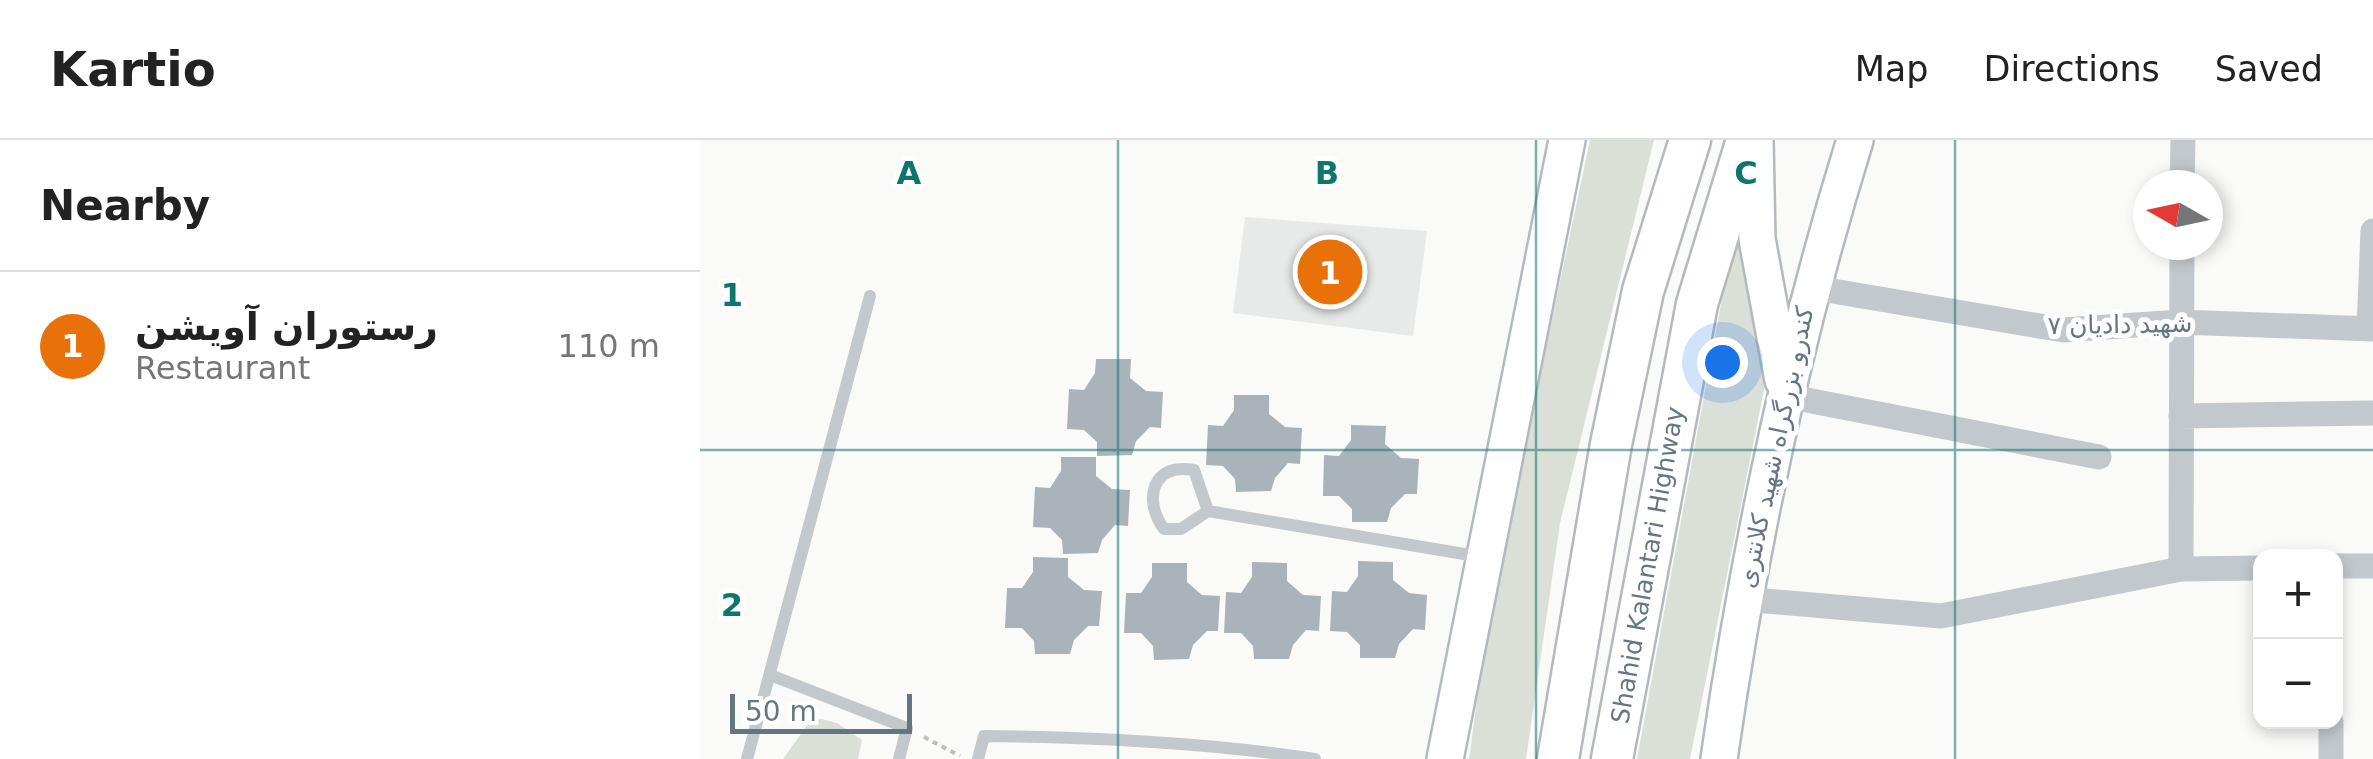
<!DOCTYPE html>
<html lang="en">
<head>
<meta charset="utf-8">
<style>
  body { margin:0; font-family:"DejaVu Sans",Vazirmatn,sans-serif; background:#f6f6f6; color:#222 }
  .controls { position:absolute; right:30px; bottom:30px; display:grid; overflow:hidden; border-radius:20px; box-shadow:0 5px 15px #0003 }
  .controls button { width:90px; height:90px; display:grid; place-items:center; padding:0; border:0; border-bottom:2px solid #e0e0e0; background:#fff; color:#222; font:50px sans-serif }
  .compass { position:absolute; left:1433px; top:30px; width:90px; height:90px; border-radius:50%; background:#fff; box-shadow:0 5px 15px #0003; rotate:279deg }
  .scale { position:absolute; left:30px; bottom:25px; width:182px; box-sizing:border-box; padding-left:10px; border:5px solid #657683; border-top:0; font-size:28px; line-height:35px; white-space:nowrap; color:#657683; -webkit-text-stroke:8px #fff; paint-order:stroke }
  .you { position:absolute; left:1022px; top:222px; width:35px; height:35px; margin:-25px; border:8px solid #fff; border-radius:50%; background:#1a73e8; box-shadow:0 0 0 15px #1a73e833 }
  .badge { display:grid; place-items:center; width:65px; height:65px; border-radius:50%; background:#e4572e; color:#fff; font-size:32px; font-weight:700 }
  .pin { position:absolute; translate:-50% -50%; border:5px solid #fff; box-shadow:0 2px 10px #0006 }
  .list { margin:0; padding:0; list-style:none }
  h2 { display:flex; justify-content:space-between; align-items:center; height:130px; margin:0; padding:0 40px; font-size:42px }
  h2 small { font-size:32px; font-weight:400; color:#767676 }
  .list li { display:grid; grid-template-columns:65px 1fr auto; gap:30px; align-items:center; box-sizing:border-box; height:150px; padding:0 40px; border-top:2px solid #e0e0e0 }
  .list b { display:block; font-size:38px; white-space:nowrap }
  .list p { margin:0; font-size:32px; white-space:nowrap; color:#767676 }
  .list em { font-size:32px; font-style:normal; color:#767676 }
  .map { position:relative; flex:none; width:1673px; height:619px; overflow:hidden }
  header { display:flex; align-items:center; gap:60px; box-sizing:border-box; height:140px; padding:0 50px; background:#fff; border-bottom:2px solid #e0e0e0 }
  header strong { font-size:48px }
  nav { display:flex; gap:55px; margin-inline-start:auto; font-size:35px }
  main { display:flex }
  aside { flex:1; background:#fff }
  .map>svg:first-child { display:block }
</style>
</head>
<body>
<header>
<strong>Kartio</strong>
<nav><a>Map</a><a>Directions</a><a>Saved</a></nav>
</header>
<main>
<aside>
<h2>Nearby<small></small></h2>
<ul class="list">
<li><span class="badge" style="background:#e8710a">1</span><div><b>رستوران آویشن</b><p>Restaurant</p></div><em>110 m</em></li>
</ul>
</aside>
<div class="map">
<svg width="1673" height="619" viewBox="0 0 1673 619">
  <rect width="100%" height="100%" fill="#fafaf8"/>
  <path fill="#e8e9e9" d="M545,77L727,91L713,196L533,173Z"/>
  <path fill="#dadfd7" d="M890,0H954L860,383L826,619H769L788,482Z
    M1036,83L1065,245L990,619H937Z
    M113,577L137,583L162,600L158,619H83Z"/>
  <path fill="#aab3b9" d="M396,219H431L430,238L446,251L463,252L461,288L450,287L436,301L432,315L397,316V302L384,290L367,289L369,249L384,250L395,233Z
    M534,255H569V274L585,287L602,288L600,324L588,323L575,338L571,351L536,352L535,339L523,326L506,325L508,285L523,286L534,270Z
    M651,285L686,286L685,304L701,318L719,319L717,354H705L691,368L687,382H652V369L639,356H623L624,315L639,316L651,300Z
    M361,317H396V336L412,349L430,350L428,386L415,385L402,400L398,413L363,414L362,400L350,388L333,387L335,347L350,348L361,331Z
    M333,417L368,418V437L384,450L402,451L399,486H388L374,500L370,514H335L334,501L322,488H305L307,448H322L333,432Z
    M658,421L693,422V440L709,453L727,455L725,490L713,489L699,504L695,518H660V505L647,492L630,491L632,451L647,452L658,436Z
    M552,422L587,423V441L603,455L621,456L619,491L606,490L593,505L589,519H554L553,506L541,493H524L526,452L541,453L552,437Z
    M452,423H487V442L502,455L520,456L518,491H507L493,505L489,519L454,520L453,506L441,493H424L426,453H441L452,437Z"/>
  <g fill="none" stroke-linecap="round" stroke-linejoin="round">
    <g stroke="#b3babf" stroke-width="40">
      <path id="secondary" d="M1055,0L1057,99L1083,240
        M745,619L867,0
        M1019,619C1049,409 1092,203 1155,0"/>
    </g>
    <g stroke="#b4b9bd" stroke-width="45">
      <path id="trunk" d="M858,619L911,304L943,151L990,0
        M912,619L997,164L1047,0"/>
    </g>
    <path stroke="#bbbfc2" stroke-width="4" stroke-dasharray="5 5" stroke-linecap="butt" d="M224,597L260,616"/>
    <path stroke="#c3c8cc" stroke-width="12" d="M508,371L494,330C453,322 442,359 464,389H481L508,371L782,417
      M70,535L207,588L199,619
      M47,619L170,156
      M278,619L284,596C395,597 505,602 615,619"/>
    <path stroke="#c3c8cc" stroke-width="25" d="M1482,45L1483,0
      M1109,147L1363,190L1480,182L1673,189
      M1669,189L1673,91
      M1086,256L1399,317
      M1481,276L1673,273
      M1636,426H1673
      M1481,429L1482,105
      M1042,459L1241,476L1481,429L1560,428
      M1631,619V582"/>
    <use href="#secondary" stroke="#fff" stroke-width="35"/>
    <use href="#trunk" stroke="#fff" stroke-width="40"/>
  </g>
  <path fill="none" stroke="#0f766e" stroke-width="2.5" stroke-opacity="0.55" d="M418,0V619M836,0V619M1255,0V619M0,310H1673"/>
  <g text-anchor="middle" stroke-width="10" stroke-linejoin="round" paint-order="stroke">
    <g font-size="25" fill="#657683" stroke="#fff">
      <text transform="translate(1420 184) rotate(-1)" y="9">شهید دادیان ۷</text>
      <text transform="translate(1075 307) rotate(-78)" y="9">کندرو بزرگراه شهید کلانتری</text>
      <text transform="translate(947 425) rotate(-80)" y="9">Shahid Kalantari Highway</text>
    </g>
  </g>
  <g font-size="32" text-anchor="middle" font-weight="bold" fill="#0f766e" stroke="#fff" stroke-width="10" stroke-linejoin="round" paint-order="stroke">
    <text x="209" y="44">A</text>
    <text x="627" y="44">B</text>
    <text x="1046" y="44">C</text>
    <text x="32" y="166">1</text>
    <text x="32" y="476">2</text>
  </g>
</svg>
<div class="controls">
<button>+</button>
<button>−</button>
</div>
<svg class="compass" viewBox="-18 -18 36 36"><path d="M0-13l5 13h-10z" fill="#e53935"/><path d="M0 13l5-13h-10z" fill="#767676"/></svg>
<div class="scale">50 m</div>
<div class="you"></div>
<div class="pin badge" style="left:630px;top:132px;background:#e8710a">1</div>
</div>
</main>
</body>
</html>
